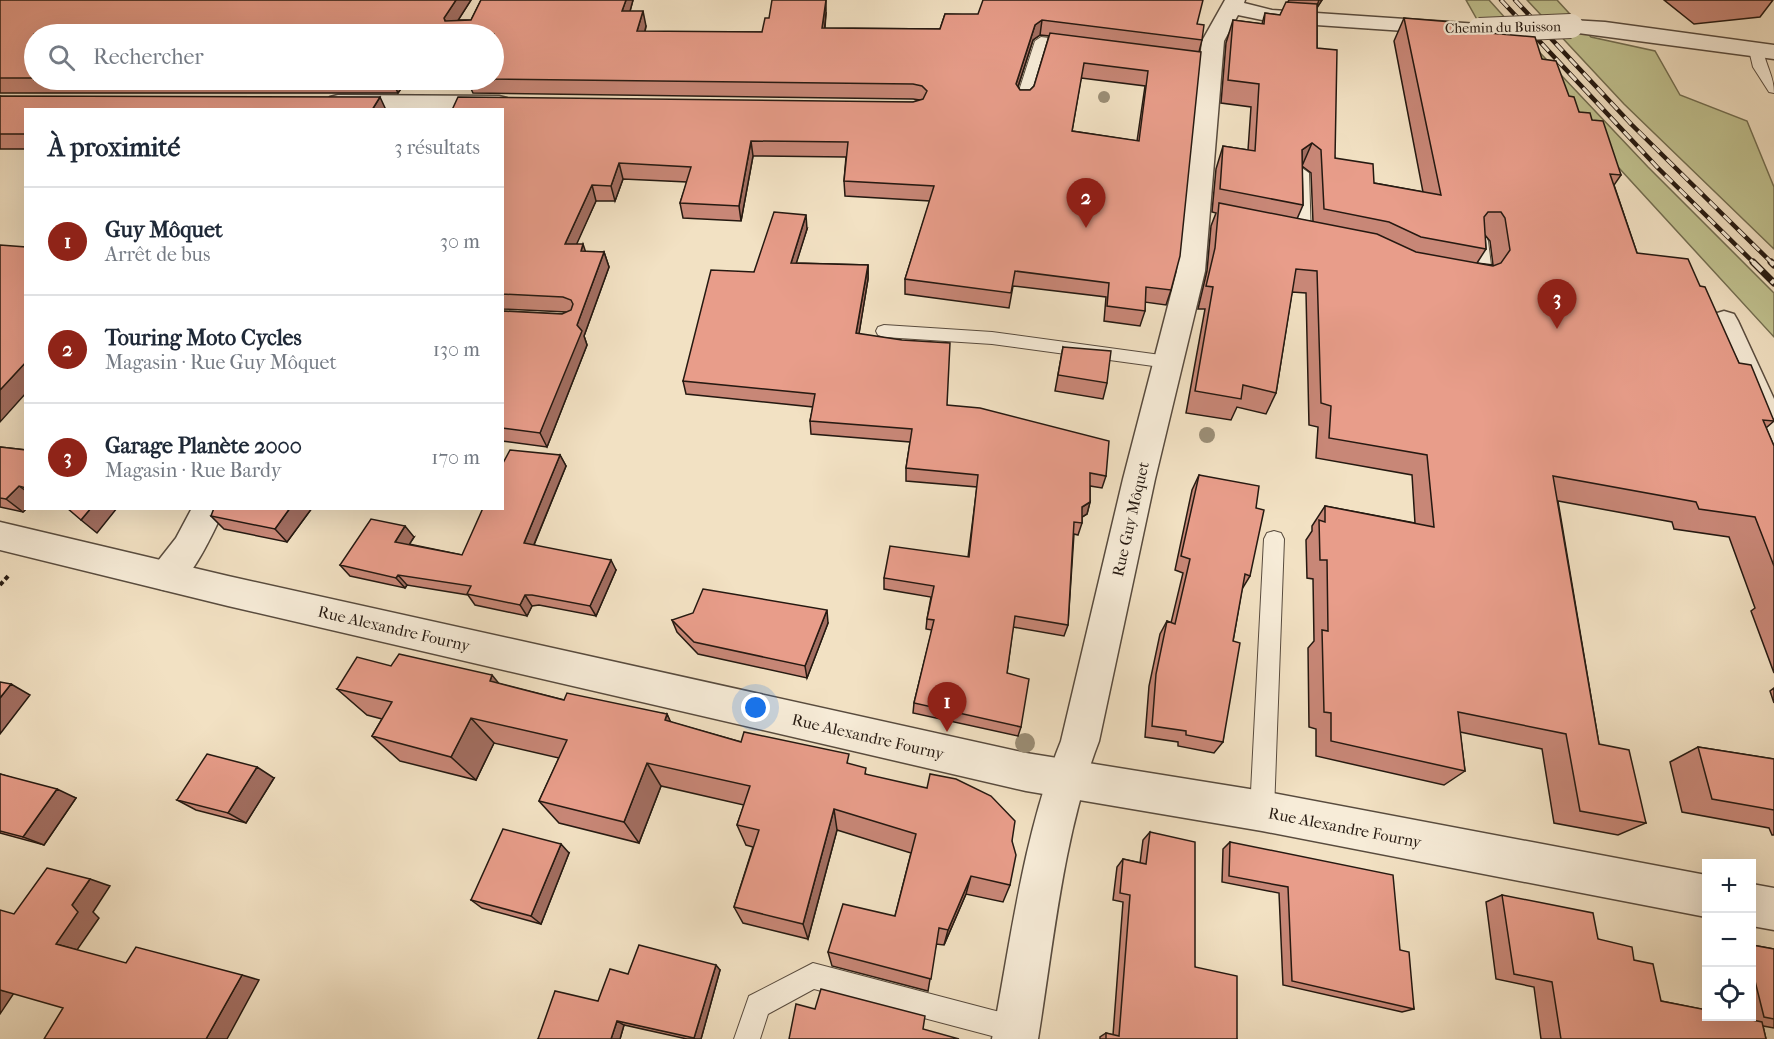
<!DOCTYPE html>
<html lang="fr">
<head>
<meta charset="utf-8">
<style>
  body { margin:0; font-family:"IM FELL French Canon",serif; background:#f6f6f7; color:#1f2937 }
  .controls { position:absolute; right:18px; bottom:18px; display:grid; overflow:hidden; border-radius:0px; box-shadow:0 6px 24px #0002 }
  .controls button { width:54px; height:54px; display:grid; place-items:center; padding:0; border:0; border-bottom:2px solid #e0e1e3; background:#fff; color:#1f2937; font:30px sans-serif }
  .you { position:absolute; left:756px; top:708px; width:21px; height:21px; margin:-15px; border:4px solid #fff; border-radius:50%; background:#1a73e8; box-shadow:0 0 0 9px #1a73e833 }
  .badge { display:grid; place-items:center; width:39px; height:39px; border-radius:50%; background:#8f2418; color:#fff; font-size:20px; font-weight:700 }
  .pin { position:absolute; translate:-50% -50px; filter:drop-shadow(0 2px 3px #0008) }
  .pin::after { content:''; position:absolute; top:32px; width:21px; height:18px; background:inherit; clip-path:polygon(0 0,100% 0,50% 100%) }
  .list { margin:0; padding:0; list-style:none }
  h2 { display:flex; justify-content:space-between; align-items:center; height:78px; margin:0; padding:0 24px; font-size:26px }
  h2 small { font-size:20px; font-weight:400; color:#747a83 }
  .list li { display:grid; grid-template-columns:39px 1fr auto; gap:18px; align-items:center; box-sizing:border-box; height:108px; padding:0 24px; border-top:2px solid #e0e1e3 }
  .list b { display:block; font-size:22px; white-space:nowrap }
  .list p { margin:0; font-size:20px; white-space:nowrap; color:#747a83 }
  .list em { font-size:20px; font-style:normal; color:#747a83 }
  .icon { flex:none; width:33px; height:33px; fill:none; stroke:currentColor; stroke-width:2; stroke-linecap:round; stroke-linejoin:round }
  .map { position:relative; flex:none; width:1774px; height:1039px; overflow:hidden }
  .search { position:absolute; background:#fff; box-shadow:0 6px 24px #0002; left:24px; top:24px; width:480px; height:66px; display:flex; align-items:center; gap:15px; box-sizing:border-box; padding:0 21px; border-radius:33px; color:#747a83; font-size:22px }
  .panel { position:absolute; background:#fff; box-shadow:0 6px 24px #0002; left:24px; top:108px; width:480px; height:402px; border-radius:0px }
  .map>svg:first-child { display:block }
</style>
</head>
<body>
<div class="map">
<svg width="1774" height="1039" viewBox="0 0 1774 1039">
  <rect width="100%" height="100%" fill="#f2e1c3"/>
  <filter id="stains"><feTurbulence type="fractalNoise" baseFrequency=".00333" numOctaves="4"/><feColorMatrix values="0 0 0 0 .2 0 0 0 0 .09 0 0 0 0 .02 0 0 0 .5 -.17"/></filter>
  <radialGradient id="worn" r=".72"><stop offset=".6" stop-color="#630" stop-opacity="0"/><stop offset="1" stop-color="#630" stop-opacity=".3"/></radialGradient>
  <path fill="#c0c18f" stroke="#726d50" stroke-width="1.5" d="M1466,0H1489L1508,21L1479,23Z
    M1527,0H1557L1591,37L1655,51L1680,95L1747,121L1774,187V249L1624,104Z
    M1527,39L1648,167L1774,293V337L1619,168L1518,41Z"/>
  <g fill="none" stroke-linecap="round" stroke-linejoin="round">
    <g stroke="#584b3e" stroke-width="2">
      <path id="service" d="M1041,37L1074,41L1081,45L1074,49L1046,46L1030,100L1028,103H1018L1016,100L1035,41Z
        M1756,46L1763,50C1766,66 1774,76 1774,93L1769,92L1753,67L1749,50Z
        M1302,168L1309,173L1311,238L1303,243L1295,238V173Z
        M1480,236L1486,237L1488,241L1492,273C1485,285 1478,287 1464,283L1462,279L1464,275L1476,272L1472,241L1474,237Z
        M884,325L992,332L1168,356L1174,357L1177,362L1174,367L1168,368L992,344L884,337L878,335L876,331L878,327Z
        M1274,531L1281,533L1284,539L1274,811L1270,819L1262,823L1254,819L1250,811L1264,539L1267,533Z
        M813,963L992,1010L1025,1018L1029,1027L1025,1036L1009,1039L992,1036L814,989L768,1014L760,1039H734L749,996Z"/>
    </g>
    <g stroke="#584b3e" stroke-width="3">
      <path id="minor" d="M1225,0H1245L1244,3L1272,10L1479,24L1487,25L1490,30L1487,35L1479,36L1272,22L1238,15L1224,41L1205,271L1155,479L1099,741C1063,835 1054,940 1038,1039H992C1011,940 1023,835 1061,741L1123,479L1177,271L1202,41Z
        M1571,20L1605,22L1774,45V59L1563,31L1560,26L1563,21Z
        M338,95L499,96L507,98L511,103L507,108L501,110L338,109L330,107L326,102L330,97Z
        M1724,311L1734,314L1738,321L1774,399V445L1763,442L1759,433L1710,321L1714,314Z
        M192,508H225C215,528 190,588 167,590C163,591 158,588 154,586L149,576L154,566L176,538Z"/>
    </g>
    <g stroke="#584b3e" stroke-width="3">
      <path id="tertiary" d="M0,522L228,576L1026,753L1262,791L1706,875V917L1262,831L1026,791L228,606L0,550Z
        M1752,884L1774,888V930L1752,926Z"/>
    </g>
    <path stroke="#251911" stroke-width="4" stroke-dasharray="4.5 3" stroke-linecap="butt" d="M0,585L10,574"/>
    <use href="#service" fill="#f7ecd8" fill-rule="evenodd"/>
    <use href="#minor" fill="#f7ecd8" fill-rule="evenodd"/>
    <use href="#tertiary" fill="#f7ecd8" fill-rule="evenodd"/>
    <g stroke="#251911" stroke-width="4.5">
      <path id="rail-far1" d="M1501,0L1657,167L1754,263
        M1515,0L1632,125L1772,263"/>
    </g>
    <g stroke="#251911" stroke-width="7">
      <path id="rail" d="M1753,262L1774,283
        M1771,262L1774,265"/>
    </g>
    <use href="#rail-far1" stroke="#f7ecd8" stroke-width="3" stroke-dasharray="10" stroke-linecap="butt"/>
    <use href="#rail" stroke="#f7ecd8" stroke-width="4.5" stroke-dasharray="13" stroke-linecap="butt"/>
    <g stroke="#584b3e" stroke-width="26" stroke-linecap="butt">
      <path id="minor-bridge" d="M1479,30L1571,26"/>
    </g>
    <use href="#minor-bridge" stroke="#f7ecd8" stroke-width="24"/>
  </g>
  <g fill="#9b8e76">
    <circle cx="1104" cy="97" r="6"/>
    <circle cx="1207" cy="435" r="8"/>
    <circle cx="1025" cy="743" r="10"/>
  </g>
  <path fill="#c88777" stroke="#251911" stroke-width="1.5" fill-rule="evenodd" d="M0,0H471L458,20H471L481,0H633L630,11L646,26L645,32H762L826,13L825,28L940,29L945,14L1197,24L1202,40L1199,52L1171,290L1166,305L1145,302V311L1140,326L1104,321L1106,297L1013,286L1009,308L905,294V279L930,201L845,196L844,181L846,157L753,156L741,221L683,218L680,203L687,182L623,179L615,201H596L576,244L585,252H604L609,267L584,336L587,345L547,447L502,441V311L562,314L567,312L502,309V110L913,102L920,100L913,99L473,93L467,80H494V34H34V80H407L398,93H0ZM1040,35L1049,36L1034,86L1030,90H1020L1018,87L1033,40ZM1081,78L1145,86L1137,141L1072,131Z
    M1289,0H1322L1317,7V48L1335,158L1374,183L1423,192L1394,41L1404,18L1455,30L1542,59L1579,112L1592,120L1621,175L1614,185L1637,253L1700,286L1739,363L1774,421L1766,428L1774,446V673L1751,611L1755,608L1729,537L1674,529L1672,522L1558,501L1599,744L1646,823L1618,835L1554,823L1542,749L1460,732L1465,771L1444,785L1316,756V729L1309,727L1308,648L1314,641L1313,579L1307,578L1306,540L1312,531V526L1325,506L1415,523L1412,475L1316,458L1318,427L1309,425L1306,293L1292,292L1276,393L1266,414L1237,407L1231,420L1186,413L1205,309H1198L1207,271L1211,226L1216,213L1212,212L1216,169L1223,146L1248,150L1251,107L1221,103L1226,43L1233,20L1262,24L1265,13L1280,15ZM1302,166L1311,173L1313,222L1297,219L1303,205ZM1485,235L1490,241L1493,265L1477,263L1486,249Z
    M1664,0H1773L1760,17L1694,24Z
    M0,96L26,110V149H0Z
    M807,229L796,263L868,265V279L859,333L947,405L1106,476L1102,488L1090,486V502L1087,514L1082,517V523L1078,535L1074,534L1068,625L1064,636L1013,627L1007,673L1021,727L1018,736L913,713L914,703L932,630L926,629L927,619L931,597L884,589V578L968,557L977,487L906,481V468L910,442L811,434L810,421L813,407L686,394L683,381L754,272Z
    M1063,347L1107,383L1103,399L1055,391Z
    M0,447L26,450V508H27L23,512L0,507Z
    M560,455L566,466L534,545L616,570L596,616L539,605L532,606L527,616L475,605L468,595L407,585L405,588L350,576L340,565L414,537L409,544L462,555Z
    M1199,475L1256,508L1250,576L1242,589L1233,641L1223,742L1214,753L1178,746V742L1145,737L1149,686L1160,634L1167,621L1171,623L1183,573L1175,570L1192,490Z
    M312,508L287,542L224,529L211,516Z
    M672,620L828,623L807,678L698,654L677,632Z
    M500,684L564,700L667,714L670,722L741,742L849,764L867,775L1012,841L1010,885L1003,902L966,894L944,945L936,944L928,991L832,966L828,952L895,916L911,853L837,830L808,939L743,923L734,907L753,847L746,845L737,825L744,805L661,786L639,843L559,823L539,801L559,758L494,743L476,780L400,761L372,736L382,719L367,715L337,689Z
    M1774,688V703L1770,691Z
    M1698,747L1774,759V835H1772L1769,828L1682,812L1670,762Z
    M0,774L76,798L44,845L0,833Z
    M274,778L246,823L196,810L177,800Z
    M1150,832L1195,967L1237,1039H1100V1037L1106,1033L1113,1035L1123,902L1113,900L1117,867L1123,859L1140,863L1143,840Z
    M1230,842L1400,950L1414,1009L1402,1012L1283,985L1279,893L1222,882L1223,849Z
    M569,853L541,924L482,908L471,900Z
    M1502,895L1598,939L1634,960L1661,1001L1741,1017H1752V945L1774,949V1028L1763,1026L1766,1039H1541L1534,987L1496,979L1486,902Z
    M720,970L701,1039H687L624,1025L620,1039H538L598,1001L628,974Z"/>
  <path fill="#a26e61" stroke="#251911" stroke-width="1.5" d="M456,0H471L450,33L444,18Z
    M626,0H633L626,26L622,11Z
    M826,0V13L823,43L822,28Z
    M1319,0H1322L1315,11Z
    M643,11L646,26L641,47L637,31Z
    M1042,20L1040,35L1033,40L1014,99L1016,84L1035,25Z
    M392,80H407L398,93Z
    M380,97L386,110H372Z
    M751,141L753,156L741,221L739,206Z
    M1312,143L1302,166V150Z
    M619,163L623,179L615,201L611,186Z
    M592,185L596,201L570,259L565,244Z
    M806,215L807,229L792,277L791,263Z
    M583,244L588,259L581,251Z
    M604,252L609,267L584,336L587,345L547,447L540,433L577,325Z
    M868,265V279L857,346L856,333Z
    M26,362V393L0,422V390Z
    M560,455L566,466L530,554L524,543Z
    M19,486L26,491V508H27L23,512L6,499Z
    M1090,502L1087,514L1079,519L1082,507Z
    M91,508H117L97,533L81,520Z
    M290,508H312L287,542L275,529Z
    M405,526L414,537L404,553L395,542Z
    M611,560L616,570L596,616L590,606Z
    M398,575L407,585L405,588L396,578Z
    M525,595L532,606L527,616L520,605Z
    M827,610L828,623L807,678L805,666Z
    M492,675L514,702L490,681Z
    M11,684L30,695L0,734V698Z
    M667,714L679,740L665,720Z
    M471,718L494,743L476,780L451,757Z
    M647,763L661,786L639,843L624,822Z
    M257,767L274,778L246,823L228,813Z
    M57,789L76,798L44,845L23,837Z
    M834,809L837,830L808,939L803,924Z
    M561,844L569,853L541,924L531,916Z
    M971,876L966,894L944,945L948,930Z
    M90,879L110,886L93,912L99,918L77,950L56,944L72,905Z
    M716,965L720,970L701,1039H695L694,1038Z
    M242,975L259,980L227,1039H206Z
    M0,990L14,993L0,1014Z
    M617,1021L624,1025L620,1039H611Z"/>
  <path fill="#e89d8a" stroke="#251911" stroke-width="1.5" fill-rule="evenodd" d="M0,0H456L444,18L445,21L471,20L481,0H626L622,11H643L637,31L762,32L765,18H769L772,0H826L822,28L940,29L945,14H978L983,0H1203L1197,24L1204,25L1202,40L1042,20L1035,25L1016,84L1020,90H1030L1034,86L1050,33L1201,52L1180,256L1171,290L1146,287L1145,311L1107,306L1109,283L1015,271L1011,293L905,279L934,186L844,181L848,142L751,141L739,206L680,203L691,167L619,163L611,186L592,185L565,244H583L581,251L604,252L577,325L582,331L540,433L502,428V311L562,314L571,310L573,304L571,300L563,297L502,294V110H452L458,97L913,102L923,99L927,91L922,86L913,84L494,79V34H34V78H0ZM1084,63L1148,71L1139,141L1072,131Z
    M1286,2L1317,4V48L1337,50L1335,158L1373,164L1374,183L1441,195L1404,18L1452,22L1455,30L1535,37L1542,59L1556,61L1569,96L1574,97L1579,112L1590,113L1592,120L1603,121L1621,175L1610,174L1637,253L1688,259L1700,286L1705,287L1739,363L1751,365L1774,421L1763,420L1774,446V566L1755,517L1699,509L1696,502L1553,476L1599,744L1629,750L1646,823L1580,811L1566,734L1458,712L1465,771L1331,741V713L1324,712L1322,630L1328,631L1327,560H1320L1319,520L1325,522V506L1434,527L1427,455L1329,438L1331,406L1321,403L1317,271L1296,269L1276,393L1243,385L1241,399L1195,391L1213,287L1206,286L1215,248L1219,203L1377,234L1416,252L1493,266L1501,263L1510,250L1505,218L1501,212H1488L1484,217L1486,249L1421,237L1389,222L1324,209L1321,150L1312,143L1302,150L1303,205L1220,189L1223,146L1255,151L1259,84L1228,80L1233,20L1264,24L1265,13L1280,15Z
    M0,96L380,97L372,110H26V134H0Z
    M774,212L806,215L791,263L868,265L856,333L902,340L950,343L947,405L980,408L1109,441L1106,476L1090,473V502L1082,507V523L1074,522L1068,625L1015,616L1007,673L1029,679L1021,727L914,703L934,620L927,619L934,586L884,578L890,546L969,557L978,475L906,468L912,429L810,421L815,394L683,381L711,270L754,272Z
    M0,245L26,247V362L0,390Z
    M1063,347L1111,351L1107,383L1058,375Z
    M0,447L26,450V488L19,486L6,499L0,498Z
    M510,450L560,455L524,543L611,560L590,606L532,595H525L520,605L467,594L471,586L398,575L396,578L340,565L371,519L405,526L395,542L462,555L483,508H502V465Z
    M1199,475L1259,486L1256,508L1264,510L1250,576L1245,574L1233,641L1240,643L1223,742L1186,735V731L1152,726L1156,674L1167,621L1175,624L1190,559L1181,556Z
    M67,508H91L81,520Z
    M214,508H290L275,529L211,516Z
    M703,589L827,610L805,666L694,642L672,620L693,613Z
    M399,654L492,675L490,681L564,700L567,693L667,714L665,720L741,742L744,732L849,754L847,763L866,768L865,774L927,788L930,774L956,779L991,796L1015,821L1012,841L1016,855L1010,885L971,876L948,930L939,928L931,979L828,952L843,904L895,916L916,834L834,809L803,924L734,907L759,830L737,825L750,786L647,763L624,822L539,801L567,740L471,718L451,757L372,736L392,702L337,689L357,657L391,666Z
    M0,682L11,684L0,698Z
    M1698,747L1774,759V810L1712,799Z
    M207,754L257,767L228,813L177,800Z
    M0,774L57,789L23,837L0,831Z
    M503,829L561,844L531,916L471,900Z
    M1150,832L1195,842V967L1237,976V1039H1106V1033L1119,1036L1130,895L1120,893L1123,859L1146,864Z
    M1230,842L1393,875L1400,950L1409,952L1414,1009L1292,981L1288,887L1229,876Z
    M47,868L90,879L72,905L78,912L56,944L126,963L136,947L242,975L206,1039H44L63,1008L0,990V910L14,914Z
    M1502,895L1593,913L1598,939L1632,947L1634,960L1653,964L1661,1001L1707,1010V1017H1737L1762,1022L1766,1039H1561L1552,982L1514,974Z
    M639,945L716,965L694,1038L617,1021L611,1039H538L555,991L598,1001L610,969L628,974Z
    M1752,945L1774,949V1019L1764,1017L1752,969Z
    M821,989L925,1016L923,1029L959,1039H789L796,1004L815,1009Z"/>
  <g text-anchor="middle" stroke-width="4.5" stroke-linejoin="round" paint-order="stroke">
    <g font-size="14" fill="#251911" stroke="#f7ecd8">
      <text transform="translate(1503 27) rotate(-1)" y="5">Chemin du Buisson</text>
    </g>
    <g font-size="16" fill="#251911" stroke="#f7ecd8">
      <text transform="translate(1130 519) rotate(-77)" y="6">Rue Guy Môquet</text>
      <text transform="translate(394 628) rotate(13)" y="6">Rue Alexandre Fourny</text>
      <text transform="translate(868 736) rotate(13)" y="6">Rue Alexandre Fourny</text>
      <text transform="translate(1345 827) rotate(11)" y="6">Rue Alexandre Fourny</text>
    </g>
  </g>
  <rect width="100%" height="100%" filter="url(#stains)"/>
  <rect width="100%" height="100%" fill="url(#worn)"/>
</svg>
<div class="controls">
<button>+</button>
<button>−</button>
<button><svg class="icon" aria-label="locate" viewBox="0 0 24 24"><circle cx="12" cy="12" r="6"/><path d="M12 2v4M12 18v4M2 12h4M18 12h4"/></svg></button>
</div>
<div class="you"></div>
<div class="pin badge" style="left:947px;top:732px">1</div>
<div class="pin badge" style="left:1086px;top:228px">2</div>
<div class="pin badge" style="left:1557px;top:329px">3</div>
<div class="search"><svg class="icon" aria-label="search" viewBox="0 0 24 24"><circle cx="10" cy="10" r="6"/><path d="M15 15l6 6"/></svg>Rechercher</div>
<section class="panel">
<h2>À proximité<small>3 résultats</small></h2>
<ul class="list">
<li><span class="badge">1</span><div><b>Guy Môquet</b><p>Arrêt de bus</p></div><em>30 m</em></li>
<li><span class="badge">2</span><div><b>Touring Moto Cycles</b><p>Magasin · Rue Guy Môquet</p></div><em>130 m</em></li>
<li><span class="badge">3</span><div><b>Garage Planète 2000</b><p>Magasin · Rue Bardy</p></div><em>170 m</em></li>
</ul>
</section>
</div>
</body>
</html>
